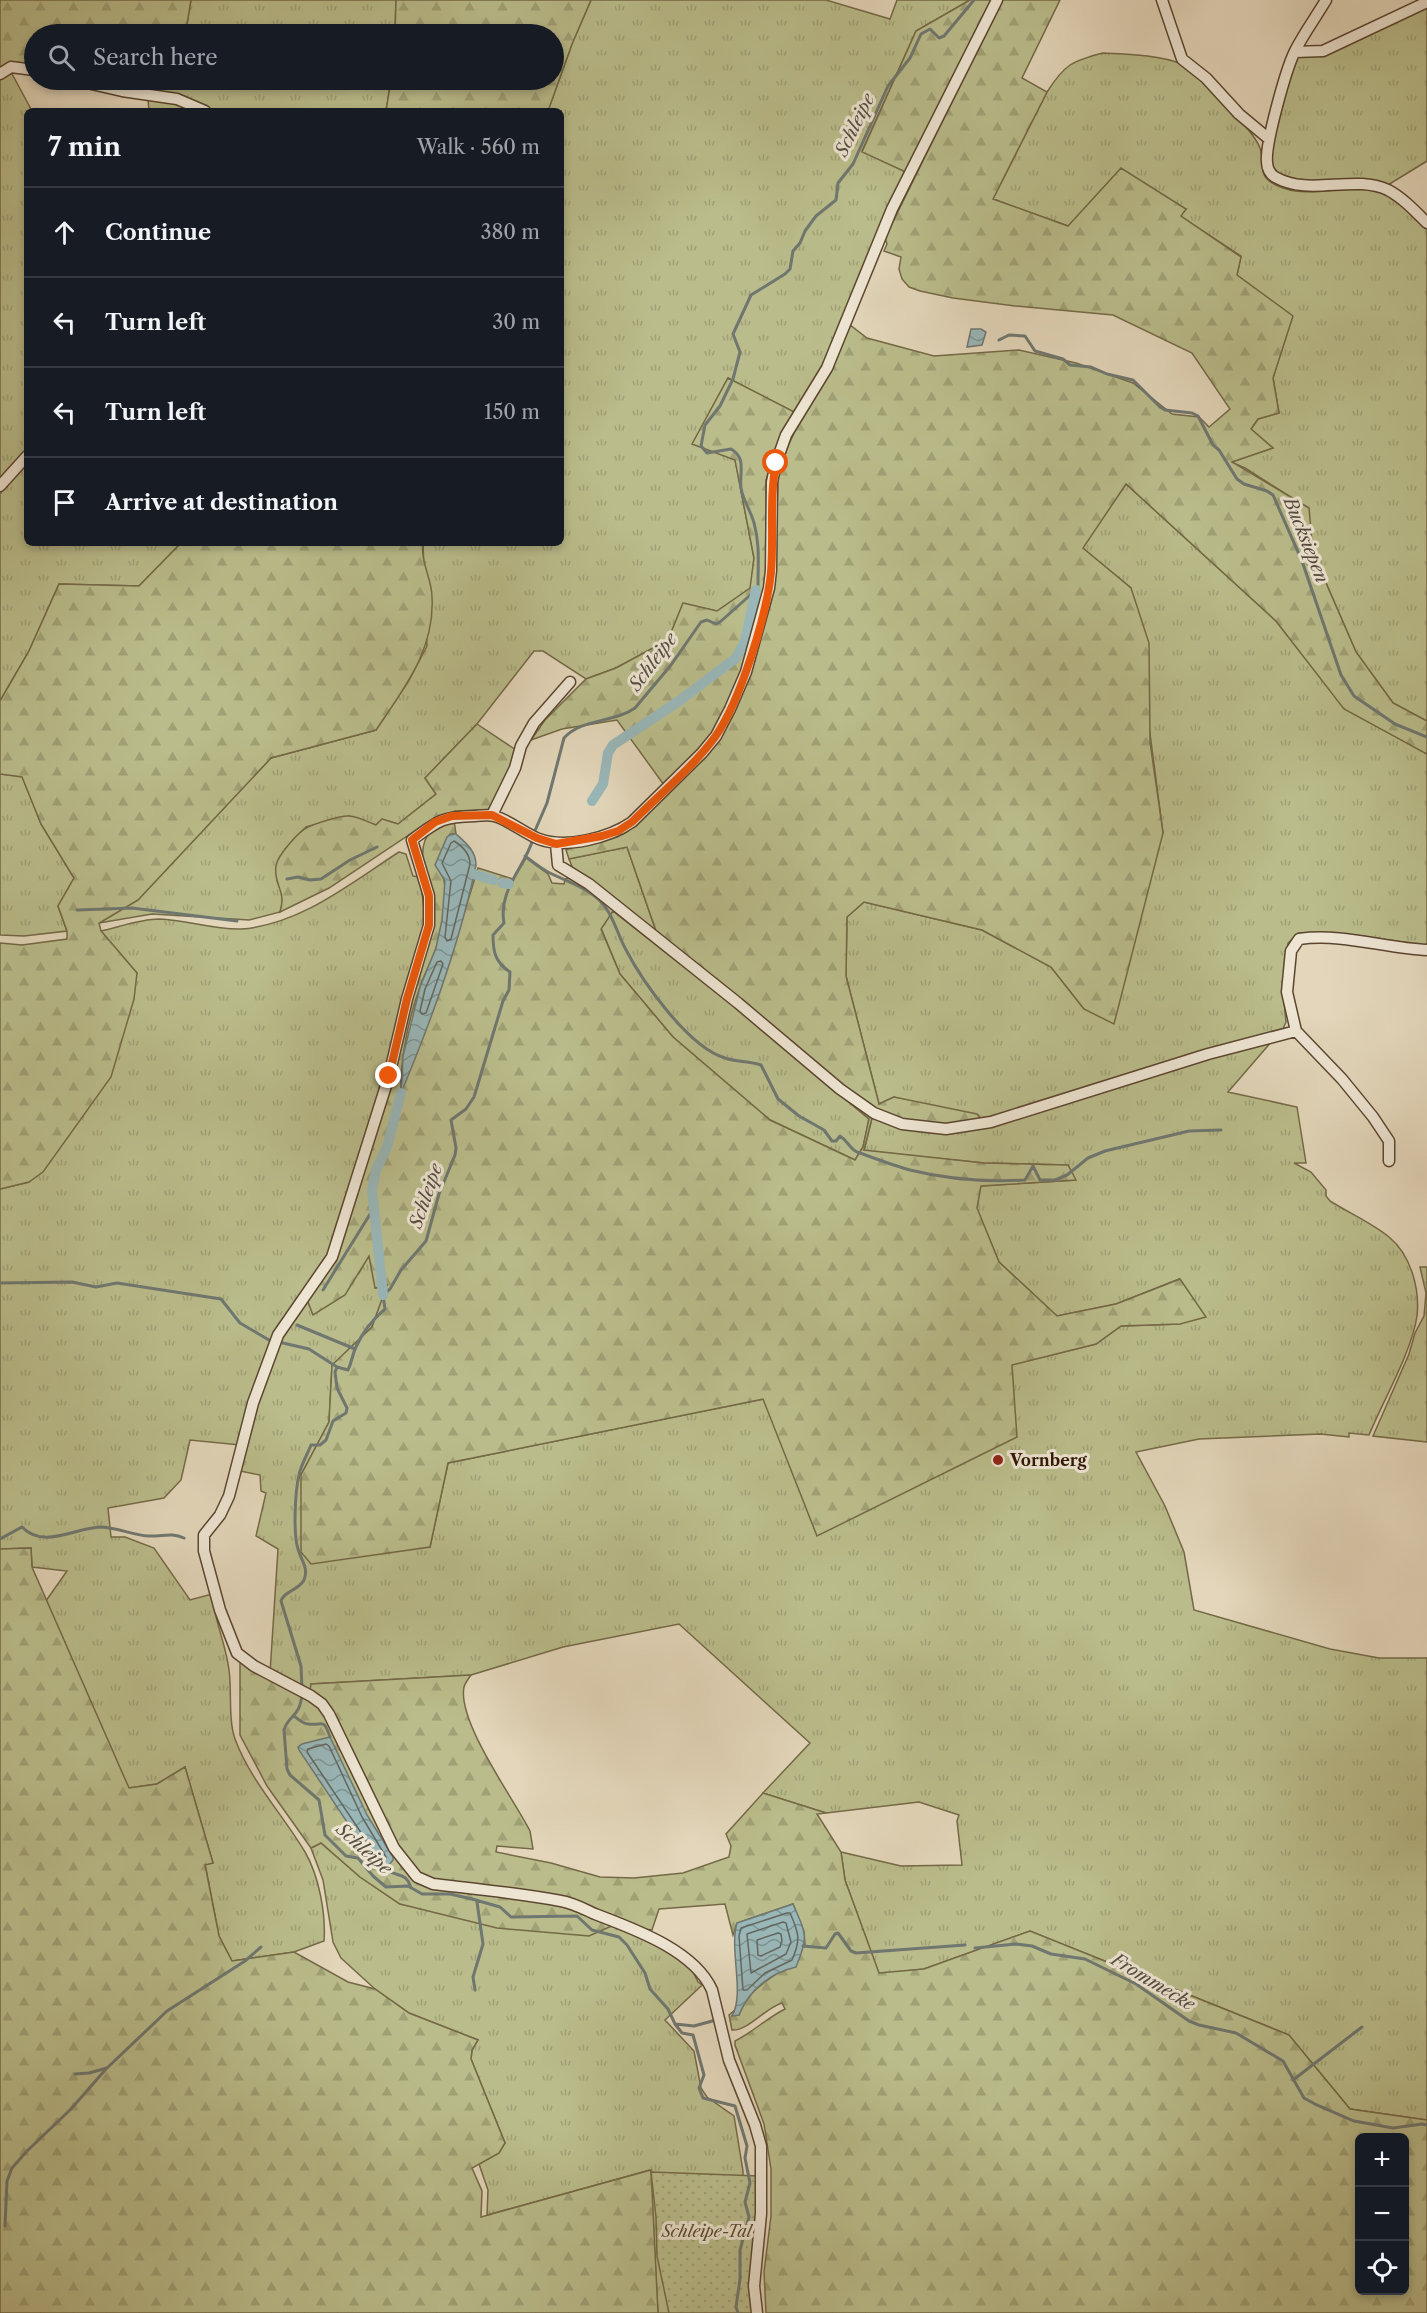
<!DOCTYPE html>
<html lang="en">
<head>
<meta charset="utf-8">
<style>
  body { margin:0; font-family:"Libre Caslon Text",serif; background:#242831; color:#f1f3f6 }
  .controls { position:absolute; right:18px; bottom:18px; display:grid; overflow:hidden; border-radius:9px; box-shadow:0 3px 9px #0003 }
  .controls button { width:54px; height:54px; display:grid; place-items:center; padding:0; border:0; border-bottom:2px solid #363941; background:#171b24; color:#f1f3f6; font:30px sans-serif }
  .stop { position:absolute; width:18px; height:18px; margin:-14px; border:4px solid #ea580c; border-radius:50%; background:#fff }
  .stop.end { background:#ea580c; border-color:#fff; box-shadow:0 2px 6px #0008 }
  .list { margin:0; padding:0; list-style:none }
  h2 { display:flex; justify-content:space-between; align-items:center; height:78px; margin:0; padding:0 24px; font-size:26px }
  h2 small { font-size:20px; font-weight:400; color:#9ea1a6 }
  .list li { display:grid; grid-template-columns:39px 1fr auto; gap:18px; align-items:center; box-sizing:border-box; height:90px; padding:0 24px; border-top:2px solid #363941 }
  .list b { display:block; font-size:22px; white-space:nowrap }
  .list em { font-size:20px; font-style:normal; color:#9ea1a6 }
  .icon { flex:none; width:33px; height:33px; fill:none; stroke:currentColor; stroke-width:2; stroke-linecap:round; stroke-linejoin:round }
  .map { position:relative; flex:none; width:1427px; height:2313px; overflow:hidden }
  .search { position:absolute; background:#171b24; box-shadow:0 3px 9px #0003; left:24px; top:24px; width:540px; height:66px; display:flex; align-items:center; gap:15px; box-sizing:border-box; padding:0 21px; border-radius:33px; color:#9ea1a6; font-size:22px }
  .panel { position:absolute; background:#171b24; box-shadow:0 3px 9px #0003; left:24px; top:108px; width:540px; height:438px; border-radius:9px }
  .map>svg:first-child { display:block }
</style>
</head>
<body>
<div class="map">
<svg width="1427" height="2313" viewBox="0 0 1427 2313">
  <defs>
    <pattern id="grass-tufts" width="24" height="20" patternUnits="userSpaceOnUse" patternTransform="scale(1.5)"><rect width="24" height="20" fill="#babc8b"/><path d="M3 7l-1-3M5 7V3M7 7l1-3M15 17l-1-3M17 17v-4M19 17l1-3" fill="none" stroke="#a0a176"/></pattern>
    <pattern id="forest-firs" width="22" height="20" patternUnits="userSpaceOnUse" patternTransform="scale(1.5)"><rect width="22" height="20" fill="#babc8b"/><path d="M5 1l3.5 6h-7zM16 11l3.5 6h-7z" fill="#a0a176"/></pattern>
    <pattern id="park-dots" width="8" height="8" patternUnits="userSpaceOnUse" patternTransform="scale(1.5)"><rect width="8" height="8" fill="#babc8b"/><path d="M2 2h.1M6 6h.1" fill="none" stroke="#a0a176" stroke-width="1.8" stroke-linecap="round"/></pattern>
    <pattern id="water-waves" width="16" height="10" patternUnits="userSpaceOnUse" patternTransform="scale(1.5)"><rect width="16" height="10" fill="#99b7b9"/><path d="M0 5q4-4 8 0t8 0" fill="none" stroke="#7d9494"/></pattern>
  </defs>
  <rect width="100%" height="100%" fill="#e3d6ba"/>
  <filter id="stains"><feTurbulence type="fractalNoise" baseFrequency=".00333" numOctaves="4"/><feColorMatrix values="0 0 0 0 .2 0 0 0 0 .09 0 0 0 0 .02 0 0 0 .5 -.17"/></filter>
  <radialGradient id="worn" r=".72"><stop offset=".6" stop-color="#630" stop-opacity="0"/><stop offset="1" stop-color="#630" stop-opacity=".3"/></radialGradient>
  <path fill="url(#grass-tufts)" stroke="#746946" stroke-width="1.5" d="M191,0H396L395,34H182L186,30Z
    M591,0H826L890,19L897,0H970L916,31L862,151L908,173L823,367L796,413L728,378L693,443L735,459L754,558L751,588L717,611L683,604L668,640L616,668L586,679L543,651H534L477,724L425,778L436,794L398,824L382,819L376,825L349,816L306,827L285,849L277,881C283,893 284,899 280,912L249,920L152,914L99,923L138,900L271,758L376,730L408,682L427,646L423,543H561V111H548L572,44Z
    M1427,4V161L1388,185L1293,181C1274,174 1269,165 1271,146L1296,55L1323,53Z
    M1103,53C1127,54 1164,55 1184,65C1198,71 1255,133 1260,148C1266,165 1255,176 1278,186C1311,201 1348,181 1382,192C1399,198 1414,218 1427,230V721L1393,703L1356,652L1313,553L1308,508L1245,468L1231,462L1273,448L1251,429L1258,419L1279,413L1273,378L1292,316L1237,275L1241,256L1180,216L1186,209L1068,226L993,199L1047,92C1065,64 1072,61 1103,53Z
    M11,72L32,111H27V451L0,480V79Z
    M130,80H391L386,111H216L176,94L127,86Z
    M148,99L177,103L195,111H149Z
    M27,460V543H181L139,586L59,584L29,651L0,701V494Z
    M1126,484L1276,621L1345,709L1427,754V946C1385,940 1341,930 1299,933L1288,943L1283,990L1286,1022L1283,1029L984,1122L894,1097L879,1104L846,976L847,917L864,902L982,930L1051,967L1084,1009L1163,833L1131,588L1082,548Z
    M0,774L22,776L41,824L74,878L58,906L67,931L24,936L0,935Z
    M627,847L657,934L573,869L569,859Z
    M399,852L406,854L413,876L420,877L426,925L385,1076L329,1257L275,1334L240,1445L190,1440L181,1480L164,1498L108,1508L111,1537H125L154,1548L190,1600L212,1594C214,1620 226,1644 229,1670C232,1691 228,1719 235,1739C250,1780 283,1815 305,1852C319,1876 326,1914 324,1941L294,1952L232,1961L219,1936L205,1864L213,1863L185,1767L157,1784L129,1788L31,1622L67,1571L32,1567L31,1548L0,1549V1189L29,1182L137,973L101,931C119,927 141,919 159,919C187,920 214,930 241,929C300,925 351,883 399,852Z
    M613,911L735,1007L869,1119L863,1147L855,1160L770,1120L673,1037L620,974L601,928Z
    M1272,1041L1228,1092L1297,1107L1306,1163H1294L1311,1172L1326,1190V1196L1330,1201C1349,1213 1372,1223 1389,1237C1411,1255 1420,1289 1417,1316C1412,1351 1383,1401 1369,1435L1349,1433V1437L1320,1434L1199,1439L1136,1452L1165,1506L1184,1552L1194,1610L1330,1649L1379,1658H1427V2120L1350,2109L1289,2035L1030,1931L924,1969L879,1974L845,1880L841,1852L901,1866L962,1865L957,1821L959,1815L919,1802L826,1813L763,1793L810,1743L679,1624L563,1647L471,1675L311,1684L310,1691L270,1673L278,1549L256,1536L266,1493L261,1491L260,1475L240,1471L254,1404L280,1335L306,1297L313,1314L359,1273L369,1255L376,1288L388,1284L372,1327L332,1366L329,1422L301,1475L430,1547L448,1463L764,1399L817,1535L1011,1365L1096,1344L1121,1326L1180,1324L1179,1279L1116,1304L1057,1316L999,1262L977,1209L980,1186L1075,1180L1068,1165L984,1163L864,1151L873,1114L945,1133Z
    M1420,1267H1427V1442L1373,1436L1409,1354L1415,1333L1424,1316L1426,1293Z
    M321,1843L360,1877L400,1904L614,1925L687,1960L698,1982L702,1985L665,2020L694,2051L701,2088L707,2097L734,2116L743,2171V2226L737,2313H658L650,2170L487,2215L488,2190L479,2164L499,2153L505,2143L471,2059L472,2050L478,2040L409,2013L375,1989L341,1958L333,1942L323,1880L311,1848Z"/>
  <path fill="url(#forest-firs)" stroke="#746946" stroke-width="1.5" fill-rule="evenodd" d="M0,0H191L186,30L182,34H34V65C21,62 12,61 0,68Z
    M396,0H591L572,44L548,111H386L391,80H554V34H395Z
    M970,0H997L908,173L862,152L916,31Z
    M1002,0H1060L1022,78L1047,92L993,199L1068,226L1121,168L1186,209L1181,216L1241,257L1237,275L1293,316L1273,378L1279,413L1258,419L1251,429L1273,448L1232,462L1309,508L1313,553L1356,652L1393,703L1427,721V754L1344,709L1276,621L1126,484L1083,548L1131,588L1149,643L1150,742L1163,833L1114,1024L1084,1009L1051,967L982,930L864,902L847,917L846,976L879,1104L894,1097L977,1114L984,1122L947,1129L873,1114L864,1150L984,1163L1068,1165L1076,1180L981,1186L977,1208L999,1262L1057,1316L1116,1304L1180,1279L1206,1317L1180,1324L1121,1326L1096,1344L1012,1365L1017,1437L817,1536L763,1399L448,1463L430,1547L311,1564L301,1552V1475L329,1422L332,1365L372,1327L387,1285L375,1288L369,1256L345,1295L313,1315L306,1297L335,1256L434,899C428,879 413,848 432,830C437,825 447,823 454,820L456,834H451L441,871C450,889 442,929 436,948C432,961 424,974 420,987C409,1017 400,1059 401,1091L441,988L478,868L513,879L526,858L548,874L552,883L564,884L565,879L571,877L657,934L627,847L569,859L566,850L571,847L617,837L627,832L703,757L719,739L770,600L776,567L778,474L788,446L803,414L821,388L850,325L867,338L934,356L1019,350L1076,363L1133,383L1172,414L1199,417L1209,427L1230,409L1192,353L1113,315L1015,306L953,298L920,291L909,287L902,279L899,269L901,257L884,251L887,244L885,238ZM613,911L735,1007L869,1119L863,1147L855,1160L770,1120L673,1037L620,974L601,929Z
    M728,378L796,413L778,442L766,480V575L763,603L742,673L712,736L664,785L617,720L562,729L531,740L545,720L586,679L616,668L668,640L683,603L717,611L750,588L754,558L735,460L692,444Z
    M181,543H423C420,561 432,579 432,597C435,650 404,688 376,730L271,758L138,900L99,923L101,931L137,973L134,999L111,1077L43,1172L29,1182L0,1189V943L22,945L67,939V931L58,906L74,878L41,824L22,777L0,774V701L29,651L59,584L139,586Z
    M477,724L516,750L511,769L488,810L455,811L433,819L329,888L280,912C287,890 273,885 276,866C277,856 299,831 308,827C315,824 341,815 349,816C357,816 368,822 376,825L382,819L398,824L436,794L425,778Z
    M31,1548L32,1567L129,1788L157,1784L185,1767L213,1863L205,1865L219,1936L232,1961L294,1952L348,1982L375,1989L409,2013L478,2040L472,2050L471,2059L505,2143L499,2153L472,2168L482,2191L481,2217L651,2170L658,2313H0V1549Z
    M240,1662L319,1705L416,1879L563,1903L614,1925L589,1936L497,1928L400,1904L360,1877L321,1843L311,1848L267,1786L240,1735Z
    M471,1675C469,1678 465,1683 464,1687C457,1722 514,1799 530,1831L533,1849L497,1846L496,1852L551,1863L600,1877L634,1878L683,1873L729,1857L731,1846L726,1834L763,1793L826,1813L817,1814L841,1852L845,1880L879,1973L924,1969L1030,1931L1289,2035L1350,2109L1427,2120V2313H766L764,2272L771,2216V2169L764,2124L735,2045V2041C753,2032 767,2018 785,2009L782,2003C765,2008 748,2031 732,2030L729,2015L736,2009L733,2015H739C750,1988 762,1986 782,1969C790,1962 798,1953 805,1945L804,1932L793,1904L737,1923L733,1935L725,1904L659,1909L652,1930L636,1928L563,1899L434,1883L419,1875L396,1845L352,1758L310,1691L311,1684ZM1360,2138H1404V2290H1360Z"/>
  <path fill="url(#park-dots)" stroke="#746946" stroke-width="1.5" d="M651,2172L759,2176L754,2313H669L657,2256L656,2217Z"/>
  <path fill="url(#water-waves)" stroke="#6f7770" stroke-width="1.5" d="M971,329H981L986,332L982,345L967,347Z
    M451,834H456C466,843 476,851 476,865C460,943 432,1019 401,1093L403,1056L420,987L436,948L442,920L445,881L435,865L447,837Z
    M330,1737L367,1815L393,1857V1860L386,1869L377,1867L299,1750L298,1747L302,1744Z
    M793,1904C806,1934 809,1936 796,1967C770,1973 749,1990 739,2015L732,2016C745,1994 729,1949 737,1923Z"/>
  <g fill="none" stroke-linecap="round" stroke-linejoin="round">
    <path stroke="#64665e" stroke-width="1.5" d="M454,841C462,846 470,854 470,864L451,939L447,941L445,937L451,881L442,863L451,843Z
      M441,961L443,964L426,1013L422,1014L420,1011L425,989L437,962Z
      M326,1744L329,1746L362,1817L386,1857L384,1862L380,1861L307,1752L308,1749Z
      M787,1913H790C799,1933 801,1940 792,1960L765,1973L747,1990H743L739,1936L741,1928Z
      M783,1922L786,1923L791,1942L786,1954L751,1973L747,1934Z
      M778,1933L781,1934L782,1941L780,1947L761,1956L758,1955L757,1940Z"/>
    <path stroke="#6f7770" stroke-width="3" d="M999,340L1009,335L1025,336L1035,351L1063,359L1070,365L1091,367L1107,374L1133,380L1160,407L1165,410L1192,413L1198,416L1213,445L1219,450L1237,479L1244,484L1267,491L1273,495L1302,561L1341,675L1354,696L1395,724L1427,737
      M534,833L547,803L564,738C582,718 614,723 635,708L671,665L701,622L707,620L716,624L720,622L756,590L758,585C758,564 760,544 754,523C751,511 743,501 741,488C739,474 747,458 731,449L707,453L701,446L705,425L720,406L733,379L740,352L733,334L751,295L785,274L790,269L793,251L800,243L805,231L816,216L836,200L838,183L853,164L888,86L910,58L921,34L930,29L939,38L944,36L974,0
      M525,856C532,861 540,868 548,872C563,880 582,885 596,897C612,910 616,931 625,948C642,981 688,1047 725,1058C736,1062 749,1061 761,1065L778,1099L799,1116L824,1130L832,1141H836L840,1136C848,1141 849,1148 857,1152C874,1158 892,1165 910,1170C946,1179 988,1182 1025,1180L1033,1166L1040,1180H1055L1067,1175L1088,1158L1105,1151L1189,1131L1221,1130
      M287,879L298,877L310,880L321,879L350,860L377,847
      M77,910L132,908L237,921
      M0,1283L72,1282L96,1287L117,1283L221,1299L240,1323L269,1340
      M323,1290L372,1211
      M297,1325L355,1349
      M283,1343L309,1349L337,1367
      M0,1539L22,1527C44,1550 76,1527 102,1527C118,1528 133,1535 148,1536C162,1537 171,1532 184,1538
      M302,1688L301,1666L281,1601C284,1591 299,1590 304,1580C309,1568 301,1560 298,1549C293,1533 295,1492 299,1475C301,1465 307,1455 311,1445H320L326,1440L333,1421L346,1413L347,1408L337,1388L335,1372L337,1367L348,1370C352,1362 352,1355 356,1347C363,1331 372,1320 385,1309L383,1295L390,1289L401,1270L426,1241L439,1194L455,1155L456,1148L451,1120L466,1109L474,1097L503,1001L509,990L510,972C495,962 493,952 493,935L504,923C498,890 524,869 533,839
      M302,1694C300,1718 288,1715 284,1730L287,1769L290,1775L319,1800L325,1835L346,1856L358,1858L373,1876L386,1887L408,1886L422,1894H450L472,1899L500,1907L511,1917L577,1916L592,1930L619,1937L627,1945L645,1973L650,1989L668,2009L675,2024L682,2033L693,2035L704,2075L699,2088L703,2098L735,2106L747,2146L745,2158L750,2183L745,2202L749,2217L740,2250V2279L736,2307L738,2313
      M294,1716C298,1719 303,1724 308,1724C324,1726 323,1717 330,1737
      M386,1869C397,1878 406,1871 411,1888
      M803,1946L826,1948L835,1934L838,1933L851,1951L856,1953L965,1945
      M975,1948L1016,1944L1032,1946L1051,1954L1085,1959L1136,1984L1189,2021L1199,2025L1236,2033L1283,2061L1304,2098L1315,2104L1354,2121L1393,2128L1422,2124L1427,2125
      M475,1990L473,1977L483,1944L477,1902
      M675,2024L694,2026L716,2020
      M75,2074L89,2073L107,2068L167,2011L245,1961L261,1947
      M1293,2080L1362,2027
      M5,2226L7,2181L12,2168L27,2151L71,2109L106,2069"/>
    <path stroke="#99b7b9" stroke-width="10" d="M592,801L603,784L608,753L613,745L679,701L736,658L745,641L756,590
      M474,874L493,880
      M502,883L509,884
      M383,1295L372,1190L376,1170L387,1147L401,1093"/>
    <g stroke="#5c4630" stroke-width="13">
      <path id="minor" d="M1162,0L1182,59L1206,78L1239,114L1269,139
        M1326,0C1316,17 1304,33 1295,51C1286,69 1265,144 1267,162C1267,168 1270,174 1275,177C1310,197 1353,174 1388,190C1403,198 1415,211 1427,223
        M1295,52L1323,51L1425,3
        M0,74L11,67L34,70
        M74,80L122,91L177,99L205,111
        M0,486L27,456
        M492,815L515,768L521,746L534,723L570,682
        M556,844L558,865L589,884L738,1003L840,1089L874,1113L902,1124L946,1129L991,1122L1208,1054L1296,1031
        M1389,1161V1141L1373,1117L1342,1079L1296,1031L1287,992L1291,951L1299,939C1343,933 1384,948 1427,950
        M757,2313L754,2286L761,2214V2146L755,2125L729,2060L712,1990C694,1950 634,1929 595,1914C584,1909 573,1903 561,1901C519,1893 476,1889 433,1884L417,1877L394,1848L329,1714L322,1704L311,1696L254,1666L237,1653L220,1610L204,1551V1535L220,1515L229,1496L253,1403L278,1335L332,1257L389,1076L407,999L429,925V896L412,840C439,820 441,817 475,816C481,816 488,814 494,816C509,820 524,833 539,839C565,849 609,838 632,822L702,753L716,736L730,709L746,672L769,588L771,570L772,482L776,463L786,435L827,368L892,209L997,0"/>
    </g>
    <use href="#minor" stroke="#ede4d2" stroke-width="10"/>
  </g>
  <g fill="none" stroke-linecap="round" stroke-linejoin="round">
    <path stroke="#ea580c" stroke-width="8" d="M389,1076L407,999L429,925V896L412,840L435,822L452,816L492,815L537,838L556,844L602,836L618,831L632,822C659,795 693,767 715,737C740,702 767,615 771,572C774,536 769,499 776,463"/>
  </g>
  <circle fill="#8f2418" stroke="#ede4d2" stroke-width="2" cx="998" cy="1460" r="6"/>
  <g text-anchor="middle" stroke-width="6" stroke-linejoin="round" paint-order="stroke">
    <g font-size="16" font-weight="bold" fill="#2f1602" stroke="#ede4d2" text-anchor="start">
      <text x="1010" y="1466">Vornberg</text>
    </g>
    <g font-size="16" font-style="italic" fill="#59482b" stroke="#ede4d2">
      <text x="707" y="2237">Schleipe-Tal</text>
    </g>
    <g font-size="18" font-style="italic" fill="#544e42" stroke="#ede4d2">
      <text transform="translate(855 125) rotate(-64)" y="6">Schleipe</text>
      <text transform="translate(1306 540) rotate(68)" y="6">Bucksiepen</text>
      <text transform="translate(653 662) rotate(-53)" y="6">Schleipe</text>
      <text transform="translate(426 1196) rotate(-71)" y="6">Schleipe</text>
      <text transform="translate(364 1849) rotate(42)" y="6">Schleipe</text>
      <text transform="translate(1153 1982) rotate(31)" y="6">Frommecke</text>
    </g>
  </g>
  <rect width="100%" height="100%" filter="url(#stains)"/>
  <rect width="100%" height="100%" fill="url(#worn)"/>
</svg>
<div class="controls">
<button>+</button>
<button>−</button>
<button><svg class="icon" aria-label="locate" viewBox="0 0 24 24"><circle cx="12" cy="12" r="6"/><path d="M12 2v4M12 18v4M2 12h4M18 12h4"/></svg></button>
</div>
<div class="stop" style="left:776px;top:463px"></div>
<div class="stop end" style="left:389px;top:1076px"></div>
<div class="search"><svg class="icon" aria-label="search" viewBox="0 0 24 24"><circle cx="10" cy="10" r="6"/><path d="M15 15l6 6"/></svg>Search here</div>
<section class="panel">
<h2>7 min<small>Walk · 560 m</small></h2>
<ul class="list">
<li><svg class="icon" aria-label="ahead" viewBox="0 0 24 24"><path d="M12 20V5M6 11l6-6 6 6"/></svg><div><b>Continue</b></div><em>380 m</em></li>
<li><svg class="icon" aria-label="left" viewBox="0 0 24 24"><path d="M17 20v-9H6M10 6l-5 5 5 5"/></svg><div><b>Turn left</b></div><em>30 m</em></li>
<li><svg class="icon" aria-label="left" viewBox="0 0 24 24"><path d="M17 20v-9H6M10 6l-5 5 5 5"/></svg><div><b>Turn left</b></div><em>150 m</em></li>
<li><svg class="icon" aria-label="arrive" viewBox="0 0 24 24"><path d="M6 21V4h12l-3 4 3 4H6"/></svg><div><b>Arrive at destination</b></div></li>
</ul>
</section>
</div>
</body>
</html>
